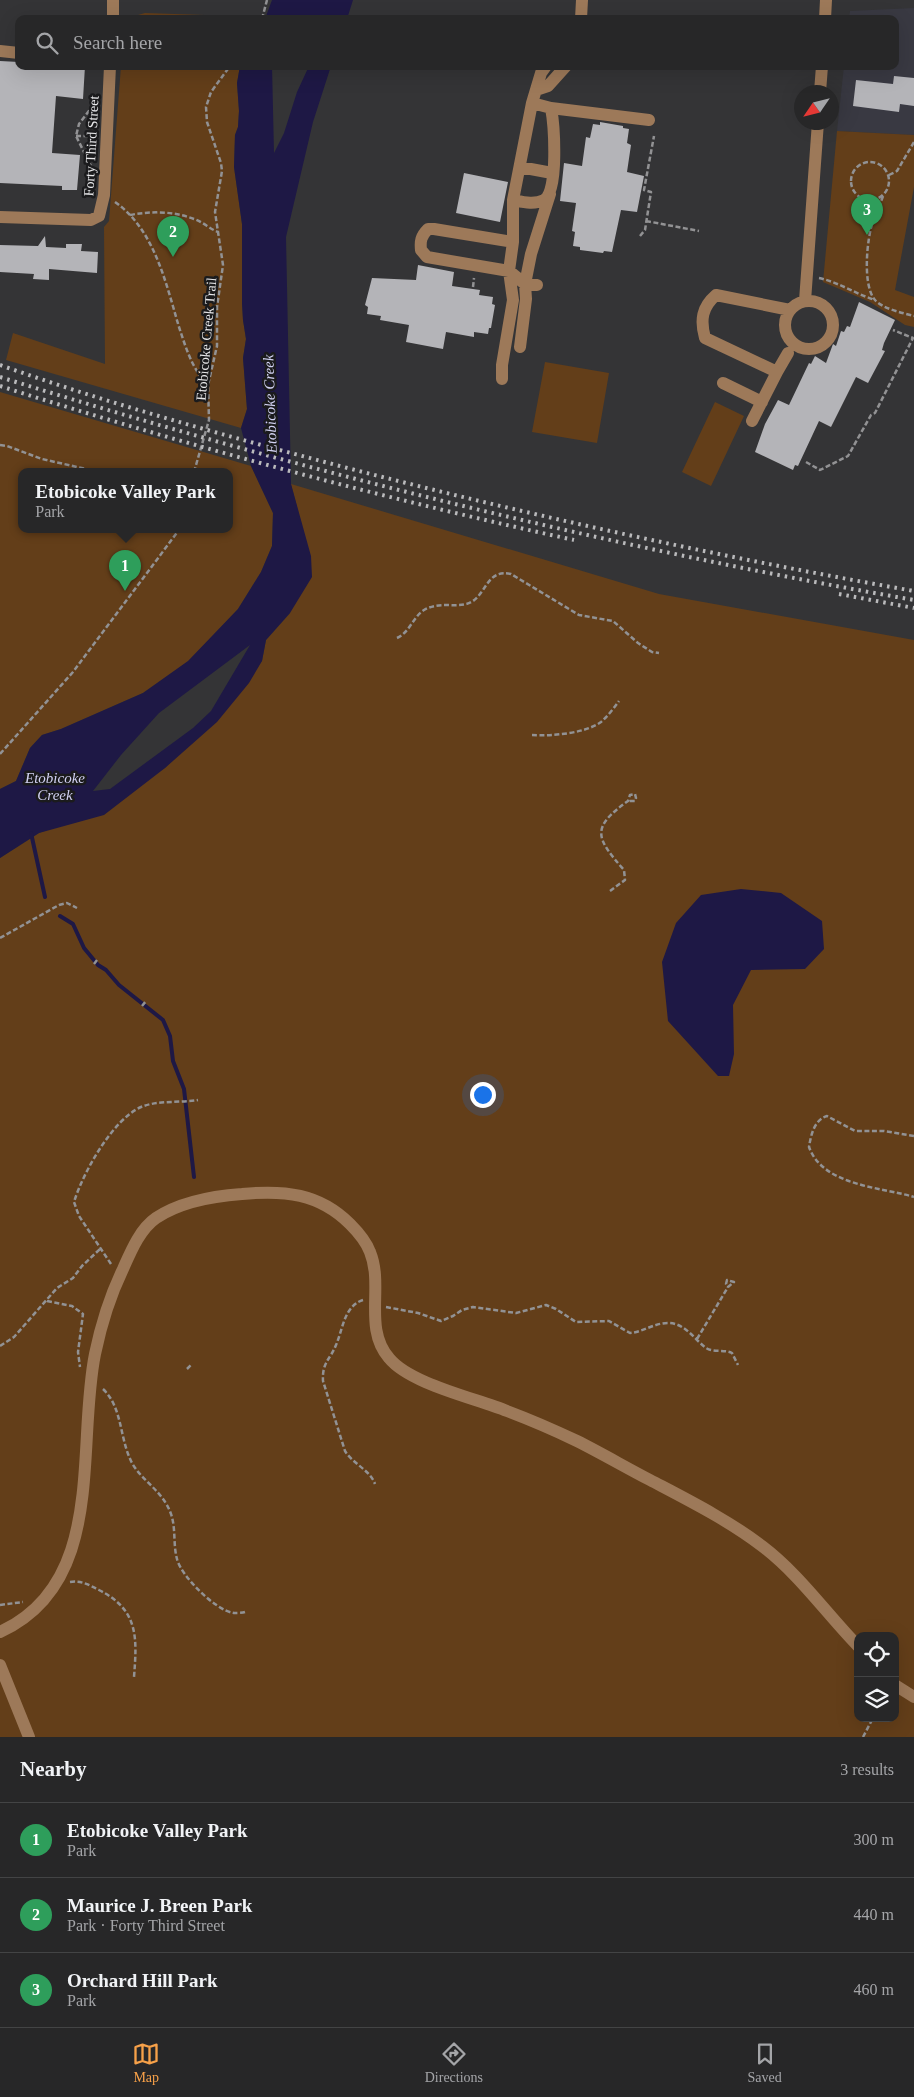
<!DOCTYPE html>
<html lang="en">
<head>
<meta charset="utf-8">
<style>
  body { margin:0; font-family:Georgia,serif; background:#2f2f30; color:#f1f3f6 }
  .controls { position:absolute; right:15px; bottom:15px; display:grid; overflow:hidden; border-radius:10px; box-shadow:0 5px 20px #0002 }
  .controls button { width:45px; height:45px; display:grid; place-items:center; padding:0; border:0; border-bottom:1px solid #434445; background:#272728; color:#f1f3f6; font:25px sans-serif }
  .compass { position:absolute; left:794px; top:85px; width:45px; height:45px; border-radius:50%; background:#272728; box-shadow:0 5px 20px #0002; rotate:235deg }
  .you { position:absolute; left:482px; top:1094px; width:18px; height:18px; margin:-12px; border:4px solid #fff; border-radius:50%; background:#1a73e8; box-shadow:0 0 0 8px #1a73e833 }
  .badge { display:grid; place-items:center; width:32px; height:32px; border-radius:50%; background:#f7a149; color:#fff; font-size:16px; font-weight:700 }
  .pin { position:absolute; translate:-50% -41px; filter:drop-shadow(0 1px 2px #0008) }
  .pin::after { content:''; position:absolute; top:26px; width:18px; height:15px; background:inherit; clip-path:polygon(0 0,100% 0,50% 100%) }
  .popup { position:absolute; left:18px; top:468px; width:215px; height:65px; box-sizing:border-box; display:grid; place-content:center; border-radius:10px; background:#272728; filter:drop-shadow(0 1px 4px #0005); font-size:16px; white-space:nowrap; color:#a4a5a8 }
  .popup b { font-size:19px; color:#f1f3f6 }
  .popup::after { content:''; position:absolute; left:50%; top:100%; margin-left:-10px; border:10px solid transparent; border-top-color:#272728 }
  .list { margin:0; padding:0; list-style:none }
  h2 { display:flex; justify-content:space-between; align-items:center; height:65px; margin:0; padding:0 20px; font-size:21px }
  h2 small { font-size:16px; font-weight:400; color:#a4a5a8 }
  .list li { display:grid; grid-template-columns:32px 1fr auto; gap:15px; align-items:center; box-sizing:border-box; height:75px; padding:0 20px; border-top:1px solid #434445 }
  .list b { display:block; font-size:19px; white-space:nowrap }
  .list p { margin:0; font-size:16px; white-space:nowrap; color:#a4a5a8 }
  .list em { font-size:16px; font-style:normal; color:#a4a5a8 }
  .icon { flex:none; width:28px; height:28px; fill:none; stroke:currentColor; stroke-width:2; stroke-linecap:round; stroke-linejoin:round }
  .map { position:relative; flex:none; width:914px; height:1737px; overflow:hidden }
  .search { position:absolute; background:#272728; box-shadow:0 5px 20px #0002; left:15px; right:15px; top:15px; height:55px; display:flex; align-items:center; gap:12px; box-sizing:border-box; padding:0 18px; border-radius:10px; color:#a4a5a8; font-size:19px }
  .sheet { height:290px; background:#272728 }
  nav { display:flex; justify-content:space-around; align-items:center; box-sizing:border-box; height:70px; border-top:1px solid #434445; background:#272728; font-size:14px; color:#a4a5a8 }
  nav a { display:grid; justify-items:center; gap:2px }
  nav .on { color:#f7a149 }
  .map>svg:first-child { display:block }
</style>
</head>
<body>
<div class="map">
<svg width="914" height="1737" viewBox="0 0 914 1737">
  <rect width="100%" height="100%" fill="#343436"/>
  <path fill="#393942" d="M914,8V135L837,131L844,66H895V19H849L850,11Z"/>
  <path fill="#633e19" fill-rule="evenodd" d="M145,13L266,17L265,19H124Z
    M121,66H240L237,83L239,111L238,127L235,135L234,167L242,224V303L243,320L246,339L243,358L247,409L241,428L6,360L13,333L105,364L104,227L109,221Z
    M837,131L914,135V187L895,290L914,297V327L905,325L870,302L823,282Z
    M545,362L609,373L597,443L532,432Z
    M0,392L251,466L273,513L272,546L261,572L238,609L189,661L143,693L61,729L42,735L30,748L16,781L0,789ZM21,472H229V530H21Z
    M715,402L744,416L711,486L682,472Z
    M291,484L659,594L914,640V1737H0V858L39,833L60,825L165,768L262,661L266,640L290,613L299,515ZM858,1636H895V1718H858Z"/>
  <path fill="#1e1845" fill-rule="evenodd" d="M272,0H353L347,19H265Z
    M240,66H272L274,153L284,133L297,92L309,66H331L313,122L286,237L291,484L311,556L312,577L290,613L266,640L262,661L249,683L217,722L165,768L104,815L39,833L0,858V789L16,781L30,748L42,735L61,729L143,693L188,661L238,609L261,572L272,546L273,513L251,466L241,428L247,409L243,358L246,339L243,320L242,303V224L234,167L235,135L238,127L239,111L237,83ZM250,645L211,711L193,728L110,789L93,791L121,755L159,713Z
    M741,889L781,893L822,921L824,949L805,969L751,970L733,1005L734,1054L729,1076H718L668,1021L662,962L676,923L701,895Z"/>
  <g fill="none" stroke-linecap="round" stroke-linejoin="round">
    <path stroke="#1e1845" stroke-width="4" d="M31,833L45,897
      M60,916L73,924L84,948L98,965L106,970L119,985L163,1020L170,1036L173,1061L184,1089L194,1177"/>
  </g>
  <path fill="#b4b4b8" d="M0,61L19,62V66H85L83,99L56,96L52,153L80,155L77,190H62V186L0,183Z
    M894,76L914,78V106L900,104L899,112L853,106L856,80L893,84Z
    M600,122L623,126V128L629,129L627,143L631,145L627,172L644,176L637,212L621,210L612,252L604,251L603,253L580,250V247L573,246L575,232L572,231L576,203L560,201L564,163L582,166L586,137L590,138L593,124L600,125Z
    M464,173L508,182L500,222L456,213Z
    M45,236L46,247L66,248V244H82L81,251L98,252L97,273L49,269V280L33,279L34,274L0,272V245L38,246Z
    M418,265L454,272L452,286L480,290L479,295L493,297L492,304L495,305L491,328H489L488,334L474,332V337L446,332L443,349L406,342L409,325L380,320L381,316L367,314L368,307L365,305L372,278L416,280Z
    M859,302L895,320L884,343L882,350L885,351L868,383L856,377L831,427L819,421L798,466L795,465L793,470L755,452L765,424L778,400L789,405L809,363L811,364L815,356L826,363L833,344L836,346L841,331L844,332L847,326L850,327Z"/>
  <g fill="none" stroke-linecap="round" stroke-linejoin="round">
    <path stroke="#929294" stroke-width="2.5" stroke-dasharray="5 2.5" stroke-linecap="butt" d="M262,19L267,0
      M76,136H94
      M851 181a19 19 0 1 1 38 0a19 19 0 1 1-38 0Z
      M92,168L76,136L79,124L95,103
      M889,175L897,171L914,142
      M883,196C880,205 876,213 873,221C867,238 862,285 875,300C883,309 903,313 914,316
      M865,200L869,206L873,220
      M115,202C155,230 166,284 179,327C186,348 192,369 208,385
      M130,215C151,211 173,211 194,219C203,222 210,229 218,232
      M646,221L699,231
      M640,236L645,230L651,192L644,190L654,136
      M819,278C838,282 856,294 875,300
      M473,287L474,278
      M0,445L7,446L42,459L99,472
      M806,462L820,470L848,456L871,415L875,413L913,338L893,330
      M194,472L209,420L208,385L217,346V307L223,265L215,212L222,171L221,163L207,122L206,107L211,92L230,66
      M397,638C410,632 413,617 424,610C441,600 460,610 473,601C487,591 488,569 511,574L579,615L613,621L638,643L652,652L659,653
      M532,735C551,736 584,734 601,722C608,716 614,708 619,701
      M0,754L73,672L179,530
      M610,891L625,880L624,870C596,838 590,828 628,801L630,795L635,794L636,798L635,801H628
      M0,938L59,905L67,903L77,908
      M94,964L97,960
      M142,1006L146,1001
      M914,1136L884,1131H855L827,1116C814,1120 811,1135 809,1147C823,1186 881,1187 914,1197
      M111,1264L79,1216L74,1202C83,1173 112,1120 141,1107C158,1100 180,1103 198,1100
      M363,1300C344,1306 343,1329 336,1345C330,1360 322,1362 323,1381L345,1451C353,1464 370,1470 375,1484
      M47,1301L72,1306L83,1314L78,1352L80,1367
      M386,1307L418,1313L441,1321L453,1316L462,1310L473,1307L516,1313L546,1305L556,1309L576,1322L609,1321L630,1333C643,1332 654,1323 668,1323C685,1323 694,1339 706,1348C714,1353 724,1349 732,1353L738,1365
      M697,1339L728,1287L734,1282L727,1280L726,1284L728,1287
      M0,1346L14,1337L57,1288L73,1278L82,1266L100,1249
      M187,1369L192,1364
      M103,1389C123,1408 119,1438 132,1463C142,1481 163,1491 171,1514C176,1528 173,1545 177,1559C181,1576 216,1611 234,1613C237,1613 242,1613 245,1612
      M70,1582C81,1580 89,1585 99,1590C139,1610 137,1638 134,1677
      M0,1605L23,1602
      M863,1737L873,1718"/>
    <path stroke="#9d7959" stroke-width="12" d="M113,0V19
      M581,19L582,0
      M825,19L826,0
      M0,51L19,53
      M536,90L548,86L566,66
      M820,92L822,66
      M551,108L649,120
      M520,167L552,173
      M513,200C523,202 534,205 544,200C559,191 554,124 551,108L532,103
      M0,217L91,220L99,216L104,195L110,66
      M513,242L434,229H428C421,236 420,241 421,250L427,257L509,271L525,284L526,299L520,347
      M537,285L525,284L531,254L550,194
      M805,301L818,122
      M785 325a24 24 0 1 1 48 0a24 24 0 1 1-48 0Z
      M788,353L777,372L705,338C700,320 702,307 716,295L790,310
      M502,379V365L513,300L509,271L513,242V200L532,103L541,73L546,66
      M723,383L762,402
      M752,421L777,372
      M0,1632C107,1583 76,1448 95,1354C101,1325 110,1296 123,1269C131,1251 140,1229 156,1218C180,1202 214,1196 242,1194C284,1190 319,1193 350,1224C358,1232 366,1241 370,1252C384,1286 363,1328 389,1358C410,1384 475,1398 507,1411C531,1420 554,1430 577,1441C601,1453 625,1467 650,1480C688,1500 728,1520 762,1546C799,1574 826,1613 858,1646
      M0,1665L29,1737
      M895,1685L914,1697"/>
    <path stroke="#bababc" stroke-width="4" stroke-dasharray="2.5 5" stroke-linecap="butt" d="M0,365C110,404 223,435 336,465C527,515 720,557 914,591
      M0,377C300,471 604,546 914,600
      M0,386C188,446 381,498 574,540
      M839,594L914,608"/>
  </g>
  <g text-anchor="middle" stroke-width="5" stroke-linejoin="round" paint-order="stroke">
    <g font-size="14" fill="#e8e8ea" stroke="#1b1b1d">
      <text transform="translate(91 146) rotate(-87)" y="5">Forty Third Street</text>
      <text transform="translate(206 339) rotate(-85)" y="5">Etobicoke Creek Trail</text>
    </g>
    <g font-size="15" font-style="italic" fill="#d1d1f2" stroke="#1b1b1d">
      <text transform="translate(270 404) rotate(-92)" y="5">Etobicoke Creek</text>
      <text x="55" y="783">Etobicoke<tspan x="55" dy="17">Creek</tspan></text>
    </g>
  </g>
</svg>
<div class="controls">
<button><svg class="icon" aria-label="locate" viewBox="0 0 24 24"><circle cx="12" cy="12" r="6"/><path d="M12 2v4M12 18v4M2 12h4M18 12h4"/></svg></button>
<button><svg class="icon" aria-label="layers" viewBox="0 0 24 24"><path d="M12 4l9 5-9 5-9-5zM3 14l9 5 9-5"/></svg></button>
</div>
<svg class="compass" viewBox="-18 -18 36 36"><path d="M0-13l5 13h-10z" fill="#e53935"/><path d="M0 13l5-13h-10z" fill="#a4a5a8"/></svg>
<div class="you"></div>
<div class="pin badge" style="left:125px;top:591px;background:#2e9e5b">1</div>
<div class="popup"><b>Etobicoke Valley Park</b>Park</div>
<div class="pin badge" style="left:173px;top:257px;background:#2e9e5b">2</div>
<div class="pin badge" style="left:867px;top:235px;background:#2e9e5b">3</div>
<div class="search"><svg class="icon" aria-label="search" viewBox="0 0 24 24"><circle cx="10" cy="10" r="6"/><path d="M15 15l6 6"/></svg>Search here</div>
</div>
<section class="sheet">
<h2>Nearby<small>3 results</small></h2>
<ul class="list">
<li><span class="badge" style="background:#2e9e5b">1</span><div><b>Etobicoke Valley Park</b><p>Park</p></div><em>300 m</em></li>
<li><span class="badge" style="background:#2e9e5b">2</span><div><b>Maurice J. Breen Park</b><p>Park · Forty Third Street</p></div><em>440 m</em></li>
<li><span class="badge" style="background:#2e9e5b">3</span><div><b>Orchard Hill Park</b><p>Park</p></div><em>460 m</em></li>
</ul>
</section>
<nav>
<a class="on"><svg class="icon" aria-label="map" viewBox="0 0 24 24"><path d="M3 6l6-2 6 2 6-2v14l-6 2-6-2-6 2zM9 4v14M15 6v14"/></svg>Map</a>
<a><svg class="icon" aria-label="directions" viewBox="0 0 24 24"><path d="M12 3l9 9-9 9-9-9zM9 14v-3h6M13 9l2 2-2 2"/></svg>Directions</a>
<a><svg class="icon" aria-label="saved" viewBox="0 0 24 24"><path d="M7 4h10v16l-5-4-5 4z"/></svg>Saved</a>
</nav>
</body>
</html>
